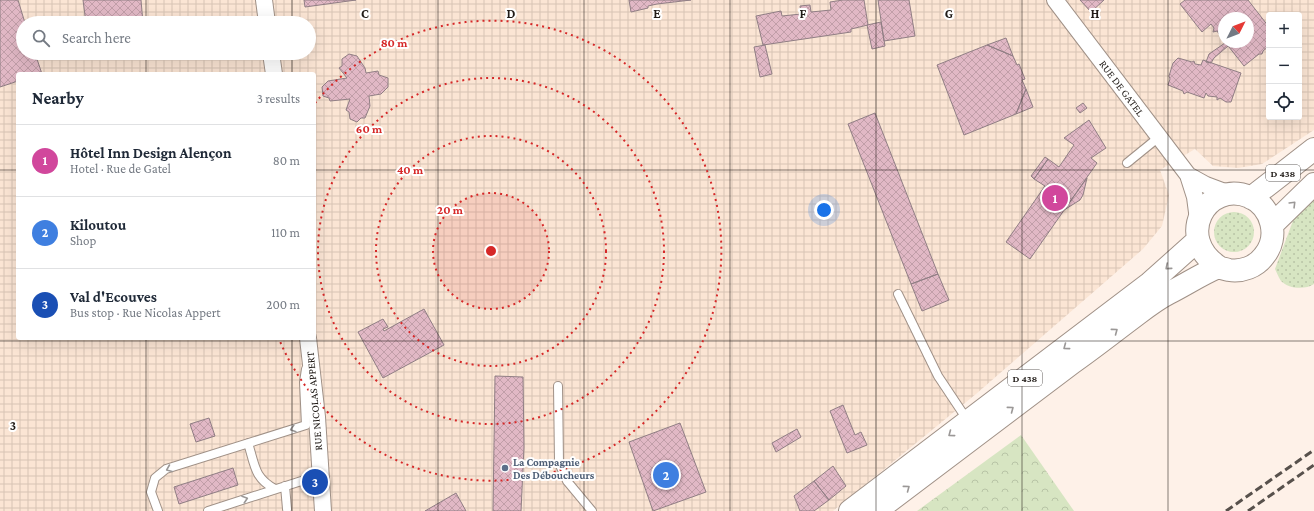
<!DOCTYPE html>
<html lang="en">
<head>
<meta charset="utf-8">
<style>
  body { margin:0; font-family:"Crimson Pro",serif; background:#f2f2f3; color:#1f2937 }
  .controls { position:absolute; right:12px; top:12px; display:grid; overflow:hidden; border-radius:4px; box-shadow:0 4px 16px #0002 }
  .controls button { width:36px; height:36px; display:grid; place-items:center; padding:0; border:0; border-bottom:1px solid #e0e1e3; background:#fff; color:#1f2937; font:20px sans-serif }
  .compass { position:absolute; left:1218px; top:12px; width:36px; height:36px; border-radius:50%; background:#fff; box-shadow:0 4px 16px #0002; rotate:48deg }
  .you { position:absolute; left:824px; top:210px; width:14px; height:14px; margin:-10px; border:3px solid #fff; border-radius:50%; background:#1a73e8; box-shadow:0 0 0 6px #1a73e833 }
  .badge { display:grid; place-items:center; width:26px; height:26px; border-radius:50%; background:#a71041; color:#fff; font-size:13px; font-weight:700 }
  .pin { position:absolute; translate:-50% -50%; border:2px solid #fff; box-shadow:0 1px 4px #0006 }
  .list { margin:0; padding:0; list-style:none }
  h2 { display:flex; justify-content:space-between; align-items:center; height:52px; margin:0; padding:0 16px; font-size:17px }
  h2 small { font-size:13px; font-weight:400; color:#747a83 }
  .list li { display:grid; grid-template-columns:26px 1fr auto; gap:12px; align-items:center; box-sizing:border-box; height:72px; padding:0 16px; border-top:1px solid #e0e1e3 }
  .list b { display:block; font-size:15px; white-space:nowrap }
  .list p { margin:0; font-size:13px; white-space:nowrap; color:#747a83 }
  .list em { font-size:13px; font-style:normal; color:#747a83 }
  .icon { flex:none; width:22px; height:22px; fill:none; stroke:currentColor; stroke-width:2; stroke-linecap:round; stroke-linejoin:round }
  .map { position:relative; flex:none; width:1314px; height:511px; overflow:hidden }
  .search { position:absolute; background:#fff; box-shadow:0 4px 16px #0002; left:16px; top:16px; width:300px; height:44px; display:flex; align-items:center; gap:10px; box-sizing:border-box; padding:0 14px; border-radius:22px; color:#747a83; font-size:15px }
  .panel { position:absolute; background:#fff; box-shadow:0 4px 16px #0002; left:16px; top:72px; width:300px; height:268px; border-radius:4px }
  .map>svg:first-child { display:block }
</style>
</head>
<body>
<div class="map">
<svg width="1314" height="511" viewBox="0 0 1314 511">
  <defs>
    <pattern id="industrial-grid" width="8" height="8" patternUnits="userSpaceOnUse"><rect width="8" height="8" fill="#fbe5d4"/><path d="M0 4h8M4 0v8" fill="none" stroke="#d7c4b5"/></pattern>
    <pattern id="grass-dots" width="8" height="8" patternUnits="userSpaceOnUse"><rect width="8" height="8" fill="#d7e5c2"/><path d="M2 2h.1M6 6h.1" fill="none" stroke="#b8c4a6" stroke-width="1.8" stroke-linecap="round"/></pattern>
    <pattern id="forest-crowns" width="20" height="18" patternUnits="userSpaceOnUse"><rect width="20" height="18" fill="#d7e5c2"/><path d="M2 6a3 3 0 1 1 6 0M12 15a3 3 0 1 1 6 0" fill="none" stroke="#b8c4a6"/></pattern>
    <pattern id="building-cross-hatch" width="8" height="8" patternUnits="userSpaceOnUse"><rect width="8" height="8" fill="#e1b8c5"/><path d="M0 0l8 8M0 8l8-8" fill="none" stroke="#c19ea8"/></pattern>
  </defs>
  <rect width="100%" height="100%" fill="#fef1e8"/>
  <path fill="url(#industrial-grid)" fill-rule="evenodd" d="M0,0H1314V130L1262,164L1238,168L1213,166L1195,149L1160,170L1169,195L1162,226L1143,249L976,394L833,511H0ZM1269,15H1299V117H1269ZM1224,18H1248V42H1224ZM23,23H309V53H23ZM18,74H314V338H18Z"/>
  <path fill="url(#grass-dots)" d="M1314,191V284C1305,290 1289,289 1281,281C1279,278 1277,273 1275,269L1294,218Z
    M1214 232a20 20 0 1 1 40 0a20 20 0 1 1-40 0Z"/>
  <path fill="url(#forest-crowns)" d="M1021,435L1074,511H917Z"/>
  <path fill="url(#building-cross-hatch)" stroke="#907e84" d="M0,0H18L25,23H23V53H35L42,74H18V81L0,87Z
    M83,0H141L143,23H86Z
    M304,0H356L305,7Z
    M629,0H691L657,4L648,6V8L631,12Z
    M843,0H864L868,25L851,29V32L763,45L756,16L781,11L782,16L801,14L800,6L810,5L811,12L831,10L830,2Z
    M878,0H909L915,36L884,41Z
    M1080,0H1104L1091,12Z
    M1185,0H1248L1269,27V46L1263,51L1262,54H1259L1244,66L1225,42H1248V18H1224V41L1217,31L1213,32L1214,28L1211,24L1202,32L1180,4Z
    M881,22L885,46L872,49L867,25Z
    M1006,38L1013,56L987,45Z
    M1225,43L1228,46L1214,58L1211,63L1206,62L1209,54Z
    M765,45L772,74L760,77L754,47Z
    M987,45L1013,56L1017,65L1019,64L1025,79L1022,80L1026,89L1016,114L964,135L937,65Z
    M349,54L357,56L365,68L366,73L378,71L379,75L388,78V87L381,94L369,96L370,106L365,118H361L357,122L350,119L349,112L346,110L350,99L330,101L329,98L323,96L322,87L328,81L347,78L339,68L342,66V59Z
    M1178,58L1192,62L1194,61L1195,64L1201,65L1203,60L1241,73L1231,102H1226L1220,98L1217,100V97L1208,96L1206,93L1204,98L1187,92L1184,94L1183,91L1168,85L1170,79L1169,76L1173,63Z
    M1026,89L1033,107L1016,114Z
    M1083,103L1087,108L1080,113L1076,108Z
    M875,113L938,274L911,284L848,124Z
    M1089,120L1106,148L1091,158L1097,163L1030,259L1006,242L1045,186L1034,179L1048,159L1059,167L1074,145L1064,138Z
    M1045,157L1048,159L1034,179L1031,176Z
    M1087,178L1083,195L1080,200L1064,210Z
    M938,274L949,300L922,311L911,284Z
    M424,309L444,345L383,378L358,332L383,319L388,327L383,329L384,331Z
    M495,376L523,377L524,447L521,511H493Z
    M843,405L855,435L861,432L867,445L847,453L830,411Z
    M209,418L215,436L196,442L190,424Z
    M680,423L706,492L653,511L629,442Z
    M797,429L801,437L776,452L772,443Z
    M833,466L846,486L829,500L814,481Z
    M233,468L238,485L179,504L174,487Z
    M814,481L829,500L814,511H800L794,496Z
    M456,493L466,511H425Z"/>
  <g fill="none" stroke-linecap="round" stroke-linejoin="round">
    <g stroke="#a09187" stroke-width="10">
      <path id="service" d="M1127,163L1159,137
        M898,294L938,376L968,421
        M558,386L559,463L567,481L592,511
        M248,443C255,465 254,478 275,489
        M285,486L287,509
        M158,511L151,492L155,478L166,469L306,425L304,382L306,369
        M208,511L320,475"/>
    </g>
    <g stroke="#a09187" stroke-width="18">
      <path id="minor" d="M264,0L267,23
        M1055,0L1188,175L1195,197L1198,220
        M271,53L274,74
        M1188,175L1206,185L1230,194
        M308,338L317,417L323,511"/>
    </g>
    <g stroke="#a09187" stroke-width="24">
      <path id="primary" d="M1251,198L1314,149
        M1272,225L1314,184
        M850,511L1150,283L1197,241
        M876,511C941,462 1007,412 1072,363C1092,349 1111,334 1131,319C1143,310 1155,300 1169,293C1185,285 1200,275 1216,268C1221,267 1224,269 1229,270C1242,272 1256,267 1264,256C1280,237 1272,207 1250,197C1206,179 1174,238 1219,267"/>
    </g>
    <use href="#service" stroke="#fff" stroke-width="8"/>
    <use href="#minor" stroke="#fff" stroke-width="16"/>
    <use href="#primary" stroke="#fff" stroke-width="22"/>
    <path stroke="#58514c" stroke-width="3" stroke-dasharray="8 4" stroke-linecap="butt" d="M1226,511L1314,450
      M1248,511L1314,465"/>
  </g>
  <defs><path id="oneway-chevron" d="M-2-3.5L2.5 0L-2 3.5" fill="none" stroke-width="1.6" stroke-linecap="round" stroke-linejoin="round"/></defs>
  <g stroke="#9b9897">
    <use href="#oneway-chevron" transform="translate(1293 204) rotate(-45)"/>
    <use href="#oneway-chevron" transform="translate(1168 267) rotate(139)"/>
    <use href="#oneway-chevron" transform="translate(1115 331) rotate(-37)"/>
    <use href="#oneway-chevron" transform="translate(1066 347) rotate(143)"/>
    <use href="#oneway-chevron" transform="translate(1011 409) rotate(-37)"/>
    <use href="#oneway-chevron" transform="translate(293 429) rotate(163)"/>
    <use href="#oneway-chevron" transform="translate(951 434) rotate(143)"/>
    <use href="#oneway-chevron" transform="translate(169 469) rotate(157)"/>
    <use href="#oneway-chevron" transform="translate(907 488) rotate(-37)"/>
    <use href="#oneway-chevron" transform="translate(245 499) rotate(-18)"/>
  </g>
  <path fill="none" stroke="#201b17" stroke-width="1" stroke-opacity="0.55" d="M146,0V23M292,0V23M438,0V511M584,0V511M730,0V511M876,0V511M1022,0V511M1168,0V511M146,53V74M292,53V74M0,170H18M314,170H1314M146,338V511M292,338V511M0,341H1314"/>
  <circle cx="491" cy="251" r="58" fill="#d62828" fill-opacity=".12"/>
  <g fill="none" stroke="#d62828" stroke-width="2" stroke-dasharray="2 4">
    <circle cx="491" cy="251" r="58"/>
    <circle cx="491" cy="251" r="115"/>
    <circle cx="491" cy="251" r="173"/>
    <path d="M315 103A230 230 0 1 1 279 339"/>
  </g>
  <circle fill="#5c6f8a" stroke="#fff" stroke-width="1.5" cx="505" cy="468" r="4"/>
  <g text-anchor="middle" stroke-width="4" stroke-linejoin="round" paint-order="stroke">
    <g fill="#fff" stroke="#635f5d" stroke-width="1">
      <rect x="1266" y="165" width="34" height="16" rx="3"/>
      <rect x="1008" y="370" width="34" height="16" rx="3"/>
    </g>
    <g font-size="10" font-weight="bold" fill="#201b17">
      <text x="1283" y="177">D 438</text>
      <text x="1025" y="382">D 438</text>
    </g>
    <g font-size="11" fill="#201b17" stroke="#fff">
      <text transform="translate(1122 88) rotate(53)" y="4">RUE DE GATEL</text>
      <text transform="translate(314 401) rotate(-95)" y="4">RUE NICOLAS APPERT</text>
    </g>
    <g font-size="11" font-weight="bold" fill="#4e5e75" stroke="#fff" text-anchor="start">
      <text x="513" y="466">La Compagnie<tspan x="513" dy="13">Des Déboucheurs</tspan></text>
    </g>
  </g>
  <g font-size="13" text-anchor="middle" font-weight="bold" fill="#201b17" stroke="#fff" stroke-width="4" stroke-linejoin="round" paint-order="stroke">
    <text x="365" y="18">C</text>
    <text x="511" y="18">D</text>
    <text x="657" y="18">E</text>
    <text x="803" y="18">F</text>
    <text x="949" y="18">G</text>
    <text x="1095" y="18">H</text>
    <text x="13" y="430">3</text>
  </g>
  <circle cx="491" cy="251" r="6" fill="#d62828" stroke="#fff" stroke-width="2"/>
  <g font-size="12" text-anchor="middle" font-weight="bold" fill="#d62828" stroke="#fff" stroke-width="4" stroke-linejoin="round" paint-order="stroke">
    <text x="394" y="47">80 m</text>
    <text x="369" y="133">60 m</text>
    <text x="410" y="174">40 m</text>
    <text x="450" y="214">20 m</text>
  </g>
</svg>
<div class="controls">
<button>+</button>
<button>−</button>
<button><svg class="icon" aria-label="locate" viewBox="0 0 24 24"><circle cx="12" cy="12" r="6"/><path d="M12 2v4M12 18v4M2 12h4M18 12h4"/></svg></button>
</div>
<svg class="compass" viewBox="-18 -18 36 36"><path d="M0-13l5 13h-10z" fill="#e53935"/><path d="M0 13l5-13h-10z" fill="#747a83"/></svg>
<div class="you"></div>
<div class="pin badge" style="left:1055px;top:198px;background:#d1479c">1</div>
<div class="pin badge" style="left:666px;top:475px;background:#3f7fe0">2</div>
<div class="pin badge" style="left:315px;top:482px;background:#1a4fb4">3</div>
<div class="search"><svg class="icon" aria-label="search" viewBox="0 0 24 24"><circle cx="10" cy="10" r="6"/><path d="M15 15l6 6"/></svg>Search here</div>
<section class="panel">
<h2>Nearby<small>3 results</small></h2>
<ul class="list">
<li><span class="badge" style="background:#d1479c">1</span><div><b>Hôtel Inn Design Alençon</b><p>Hotel · Rue de Gatel</p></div><em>80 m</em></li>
<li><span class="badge" style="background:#3f7fe0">2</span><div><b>Kiloutou</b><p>Shop</p></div><em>110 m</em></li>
<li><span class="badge" style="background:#1a4fb4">3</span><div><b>Val d'Ecouves</b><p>Bus stop · Rue Nicolas Appert</p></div><em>200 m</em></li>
</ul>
</section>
</div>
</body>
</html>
